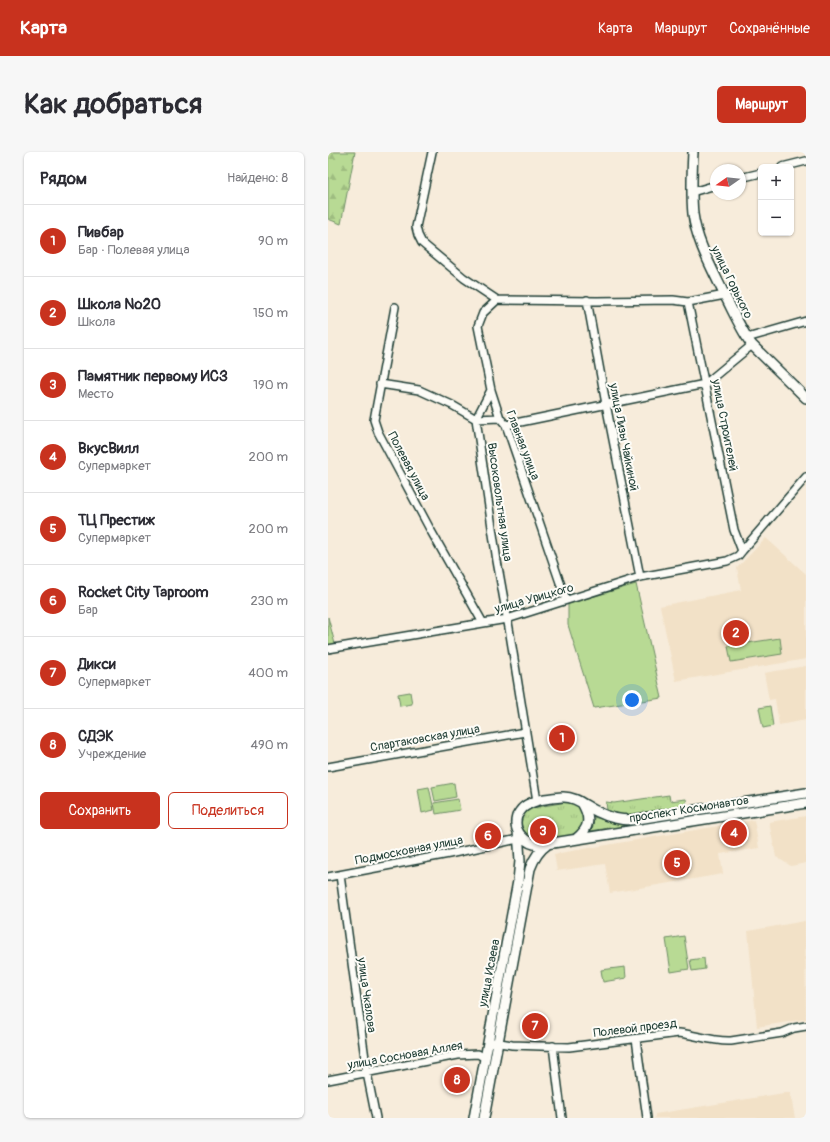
<!DOCTYPE html>
<html lang="ru">
<head>
<meta charset="utf-8">
<style>
  body { margin:0; font-family:Pangolin,sans-serif; background:#f7f7f7; color:#2b2b33 }
  .controls { position:absolute; right:12px; top:12px; display:grid; overflow:hidden; border-radius:6px; box-shadow:0 1px 3px #0004 }
  .controls button { width:36px; height:36px; display:grid; place-items:center; padding:0; border:0; border-bottom:1px solid #e1e1e2; background:#fff; color:#2b2b33; font:20px sans-serif }
  .compass { position:absolute; left:382px; top:12px; width:36px; height:36px; border-radius:50%; background:#fff; box-shadow:0 1px 3px #0004; rotate:256deg }
  .you { position:absolute; left:304px; top:548px; width:14px; height:14px; margin:-10px; border:3px solid #fff; border-radius:50%; background:#1a73e8; box-shadow:0 0 0 6px #1a73e833 }
  .badge { display:grid; place-items:center; width:26px; height:26px; border-radius:50%; background:#c8321e; color:#fff; font-size:13px; font-weight:700 }
  .pin { position:absolute; translate:-50% -50%; border:2px solid #fff; box-shadow:0 1px 4px #0006 }
  .list { margin:0; padding:0; list-style:none }
  h2 { display:flex; justify-content:space-between; align-items:center; height:52px; margin:0; padding:0 16px; font-size:17px }
  h2 small { font-size:13px; font-weight:400; color:#7c7c81 }
  .list li { display:grid; grid-template-columns:26px 1fr auto; gap:12px; align-items:center; box-sizing:border-box; height:72px; padding:0 16px; border-top:1px solid #e1e1e2 }
  .list b { display:block; font-size:15px; white-space:nowrap }
  .list p { margin:0; font-size:13px; white-space:nowrap; color:#7c7c81 }
  .list em { font-size:13px; font-style:normal; color:#7c7c81 }
  .actions { display:flex; gap:8px; padding:12px 16px }
  .actions a { flex:1; padding:9px 0; border:1px solid #c8321e; border-radius:6px; text-align:center; font-size:14px; color:#c8321e }
  .actions .main { background:#c8321e; color:#fff }
  .map { position:relative; flex:none; width:478px; height:966px; overflow:hidden; border-radius:6px }
  header { display:flex; align-items:center; gap:24px; box-sizing:border-box; height:56px; padding:0 20px; background:#c8321e; color:#fff }
  header strong { font-size:19px }
  nav { display:flex; gap:22px; margin-inline-start:auto; font-size:14px }
  .intro { display:flex; align-items:center; justify-content:space-between; box-sizing:border-box; height:96px; padding:0 24px }
  h1 { margin:0; font-size:28px }
  .button { padding:10px 18px; border-radius:6px; background:#c8321e; color:#fff; font-size:14px; font-weight:700 }
  main { display:flex; gap:24px; padding:0 24px }
  aside { flex:1; background:#fff; border-radius:6px; box-shadow:0 1px 3px #0004 }
  .map>svg:first-child { display:block }
</style>
</head>
<body>
<header>
<strong>Карта</strong>
<nav><a>Карта</a><a>Маршрут</a><a>Сохранённые</a></nav>
</header>
<div class="intro"><h1>Как добраться</h1><a class="button">Маршрут</a></div>
<main>
<aside>
<h2>Рядом<small>Найдено: 8</small></h2>
<ul class="list">
<li><span class="badge">1</span><div><b>Пивбар</b><p>Бар · Полевая улица</p></div><em>90 m</em></li>
<li><span class="badge">2</span><div><b>Школа №20</b><p>Школа</p></div><em>150 m</em></li>
<li><span class="badge">3</span><div><b>Памятник первому ИСЗ</b><p>Место</p></div><em>190 m</em></li>
<li><span class="badge">4</span><div><b>ВкусВилл</b><p>Супермаркет</p></div><em>200 m</em></li>
<li><span class="badge">5</span><div><b>ТЦ Престиж</b><p>Супермаркет</p></div><em>200 m</em></li>
<li><span class="badge">6</span><div><b>Rocket City Taproom</b><p>Бар</p></div><em>230 m</em></li>
<li><span class="badge">7</span><div><b>Дикси</b><p>Супермаркет</p></div><em>400 m</em></li>
<li><span class="badge">8</span><div><b>СДЭК</b><p>Учреждение</p></div><em>490 m</em></li>
</ul>
<div class="actions"><a class="main">Сохранить</a><a>Поделиться</a></div>
</aside>
<div class="map">
<svg width="478" height="966" viewBox="0 0 478 966">
  <defs>
    <pattern id="grass-tufts" width="24" height="20" patternUnits="userSpaceOnUse"><rect width="24" height="20" fill="#b8da94"/><path d="M3 7l-1-3M5 7V3M7 7l1-3M15 17l-1-3M17 17v-4M19 17l1-3" fill="none" stroke="#9ebc80"/></pattern>
    <pattern id="forest-firs" width="22" height="20" patternUnits="userSpaceOnUse"><rect width="22" height="20" fill="#b8da94"/><path d="M5 1l3.5 6h-7zM16 11l3.5 6h-7z" fill="#9ebc80"/></pattern>
  </defs>
  <rect width="100%" height="100%" fill="#f7ecdb"/>
  <filter id="ink" filterUnits="userSpaceOnUse"><feTurbulence type="fractalNoise" baseFrequency=".025" numOctaves="2"/><feDisplacementMap in="SourceGraphic" scale="8" xChannelSelector="R" yChannelSelector="G"/><feConvolveMatrix kernelMatrix="1 2 1 2 8 2 1 2 1" color-interpolation-filters="sRGB"/></filter>
  <g filter="url(#ink)">
    <path fill="#f2e1c7" d="M438,386L478,422V507L348,529L332,454L413,438L409,416Z
      M478,514V568L451,573L447,547L441,548L436,521Z
      M478,664V711L463,714L448,705L441,670Z
      M426,668L431,696L392,702L395,722L282,741L277,712L229,719L226,702Z
      M477,769L478,867L429,875L420,779Z
      M462,940L467,966H327V962Z"/>
    <path fill="url(#grass-tufts)" stroke="#6c8c64" d="M341,643L342,649L358,647L359,654L303,662H291L279,658L278,650L286,651Z
      M239,650C259,652 262,674 243,683C233,684 218,689 208,688C204,687 200,685 198,682C190,672 193,662 204,656Z
      M266,665L296,674L262,679L265,674Z"/>
    <path fill="url(#forest-firs)" stroke="#6c8c64" d="M0,0H27L13,72L0,67Z"/>
    <path fill="#b8da94" stroke="#6c8c64" d="M308,432L334,546L266,556L240,473V452Z
      M0,465L7,492L0,493Z
      M452,486L454,502L403,510L400,494Z
      M82,540L84,552L72,554L70,542Z
      M442,554L445,574L435,576L431,556Z
      M126,631L128,645L107,649L104,635Z
      M101,635L106,658L94,661L90,637Z
      M130,647L132,658L108,662L106,651Z
      M356,784L361,817L343,820L338,787Z
      M376,806L377,817L364,819L362,808Z
      M297,815L298,826L275,830L273,818Z"/>
    <g fill="none" stroke-linecap="round" stroke-linejoin="round">
      <g stroke="#1f3d34" stroke-width="10">
        <path id="minor" d="M104,0L88,75L90,83L94,91L136,126L169,148L269,149L345,148L360,150L397,143
          M454,15L478,9
          M412,26L433,21
          M364,40L388,33
          M169,148L155,161L150,174L163,238L172,266L178,273L238,448
          M259,148L278,252L312,425
          M360,150L406,378L414,399
          M67,155L46,268L50,280L103,379L155,471
          M419,186L478,169
          M52,232L91,238L124,253L148,267L172,266
          M163,238L148,267L169,409L181,476L209,649
          M178,273L377,232L424,193
          M0,497L179,467L312,425L399,409L410,404L414,399L478,325
          M0,615L197,580
          M12,723L39,921L48,966
          M0,725L121,702L190,687
          M308,887L319,966
          M166,890L184,893L241,895L351,881C368,883 385,890 403,889L454,881L466,876L478,874
          M225,894L234,966
          M0,928L130,903L150,902L157,906"/>
      </g>
      <g stroke="#1f3d34" stroke-width="12">
        <path id="major" d="M365,0C364,20 363,41 365,62C369,91 384,116 396,142C405,159 413,178 424,193L478,246
          M478,641L303,668C292,668 280,665 270,660C258,655 248,644 234,645C223,646 206,647 196,655C193,657 191,661 189,664C184,680 198,692 212,693L478,651
          M248,687C262,676 263,666 254,651
          M146,966L190,729L192,709L190,679
          M156,966L202,717C206,706 211,698 220,692"/>
      </g>
      <use href="#minor" stroke="#fdfcf7" stroke-width="7"/>
      <use href="#major" stroke="#fdfcf7" stroke-width="9"/>
    </g>
  </g>
  <g text-anchor="middle" stroke-width="4" stroke-linejoin="round" paint-order="stroke">
    <g font-size="12" fill="#1f3d34" stroke="#fdfcf7">
      <text transform="translate(404 130) rotate(64)" y="4">улица Горького</text>
      <text transform="translate(397 273) rotate(79)" y="4">улица Строителей</text>
      <text transform="translate(296 285) rotate(79)" y="4">улица Лизы Чайкиной</text>
      <text transform="translate(195 293) rotate(69)" y="4">Главная улица</text>
      <text transform="translate(81 314) rotate(62)" y="4">Полевая улица</text>
      <text transform="translate(172 350) rotate(82)" y="4">Высоковольтная улица</text>
      <text transform="translate(206 446) rotate(-16)" y="4">улица Урицкого</text>
      <text transform="translate(97 586) rotate(-10)" y="4">Спартаковская улица</text>
      <text transform="translate(361 657) rotate(-9)" y="4">проспект Космонавтов</text>
      <text transform="translate(81 698) rotate(-11)" y="4">Подмосковная улица</text>
      <text transform="translate(161 821) rotate(-79)" y="4">улица Исаева</text>
      <text transform="translate(39 843) rotate(82)" y="4">улица Чкалова</text>
      <text transform="translate(307 876) rotate(-7)" y="4">Полевой проезд</text>
      <text transform="translate(77 903) rotate(-10)" y="4">улица Сосновая Аллея</text>
    </g>
  </g>
</svg>
<div class="controls">
<button>+</button>
<button>−</button>
</div>
<svg class="compass" viewBox="-18 -18 36 36"><path d="M0-13l5 13h-10z" fill="#e53935"/><path d="M0 13l5-13h-10z" fill="#7c7c81"/></svg>
<div class="you"></div>
<div class="pin badge" style="left:234px;top:586px">1</div>
<div class="pin badge" style="left:408px;top:481px">2</div>
<div class="pin badge" style="left:215px;top:679px">3</div>
<div class="pin badge" style="left:406px;top:681px">4</div>
<div class="pin badge" style="left:349px;top:711px">5</div>
<div class="pin badge" style="left:160px;top:684px">6</div>
<div class="pin badge" style="left:207px;top:874px">7</div>
<div class="pin badge" style="left:129px;top:928px">8</div>
</div>
</main>
</body>
</html>
